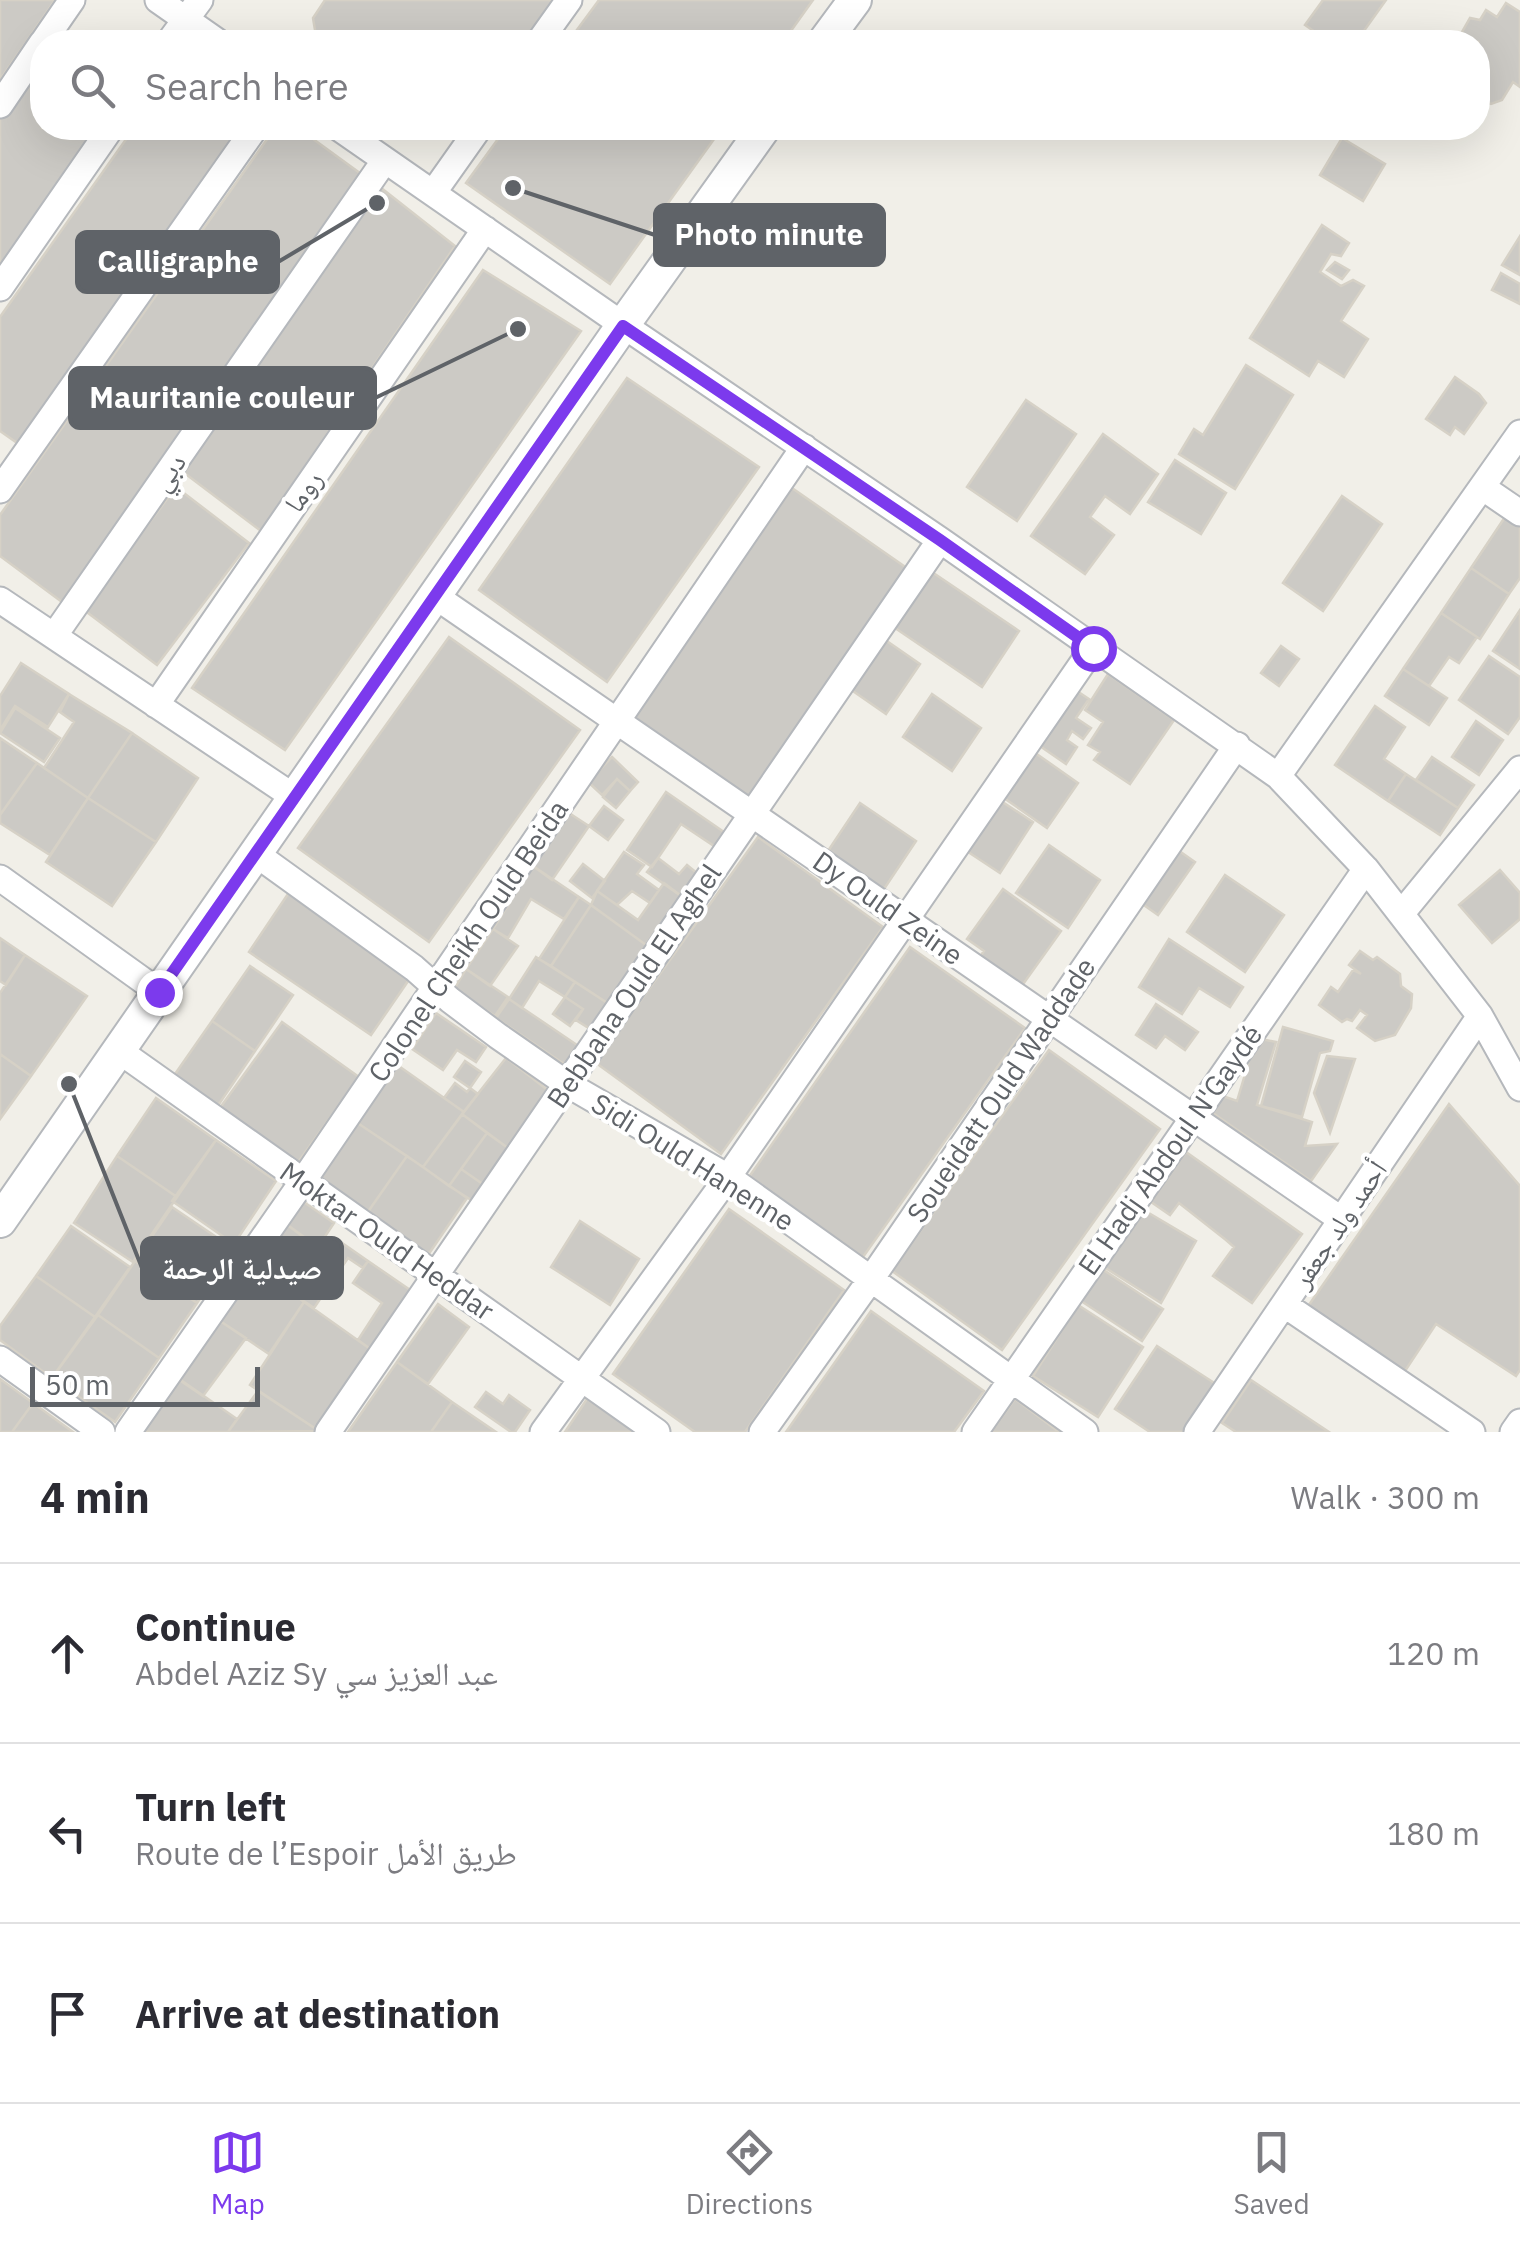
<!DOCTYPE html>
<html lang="en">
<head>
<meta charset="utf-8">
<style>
  body { margin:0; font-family:"IBM Plex Sans","Noto Naskh Arabic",sans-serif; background:#f2f2f3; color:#2b2b33 }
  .scale { position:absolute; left:30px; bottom:25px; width:230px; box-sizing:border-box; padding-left:10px; border:5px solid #5f6368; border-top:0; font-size:28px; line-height:35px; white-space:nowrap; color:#5f6368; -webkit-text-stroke:8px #fff; paint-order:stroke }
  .stop { position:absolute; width:30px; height:30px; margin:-22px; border:8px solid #7c3aed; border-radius:50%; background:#fff }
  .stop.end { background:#7c3aed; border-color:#fff; box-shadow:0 2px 10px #0008 }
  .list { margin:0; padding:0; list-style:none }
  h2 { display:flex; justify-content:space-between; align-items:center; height:130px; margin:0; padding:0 40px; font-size:42px }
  h2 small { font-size:32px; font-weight:400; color:#7c7c81 }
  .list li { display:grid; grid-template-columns:65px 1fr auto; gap:30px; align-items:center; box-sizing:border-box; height:180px; padding:0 40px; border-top:2px solid #e1e1e2 }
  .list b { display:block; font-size:38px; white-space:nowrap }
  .list p { margin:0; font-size:32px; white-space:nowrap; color:#7c7c81 }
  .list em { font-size:32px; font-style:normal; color:#7c7c81 }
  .icon { flex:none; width:55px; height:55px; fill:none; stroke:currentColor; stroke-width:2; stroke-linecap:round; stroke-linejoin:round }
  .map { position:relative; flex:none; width:1520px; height:1432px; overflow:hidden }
  .search { position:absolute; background:#fff; box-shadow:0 10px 40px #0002; left:30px; right:30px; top:30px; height:110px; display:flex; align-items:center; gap:25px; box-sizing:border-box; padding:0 35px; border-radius:40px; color:#7c7c81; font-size:38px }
  .sheet { height:670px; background:#fff }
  nav { display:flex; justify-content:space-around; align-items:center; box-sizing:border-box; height:140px; border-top:2px solid #e1e1e2; background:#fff; font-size:28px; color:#7c7c81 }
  nav a { display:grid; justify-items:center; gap:5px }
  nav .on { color:#7c3aed }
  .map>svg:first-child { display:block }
</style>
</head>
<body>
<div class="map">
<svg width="1520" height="1432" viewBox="0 0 1520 1432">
  <rect width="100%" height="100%" fill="#f1efe8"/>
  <path fill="#cccac5" stroke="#d6d1c6" stroke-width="2.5" d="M0,0H55L0,80Z
    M325,0H557L529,42H317L313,18Z
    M599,0H813L783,42H568Z
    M1323,0H1386L1356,42H1344L1333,35L1328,41L1305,25Z
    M1506,3L1520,12V87L1513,82L1502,100L1491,104L1484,101L1478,89V42H1463L1466,39L1462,32L1470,18L1480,20L1486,10L1497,17Z
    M42,62V128H96L0,268V111Z
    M134,128H244L20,445L0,431V317Z
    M275,128H298L364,176L62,602L0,556V515Z
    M506,128H722L610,284L466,183Z
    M1342,138L1385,164L1363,201L1320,175Z
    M380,187L455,246L261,531L183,472Z
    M1322,225L1349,243L1341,256L1331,254L1320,272L1341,286L1353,280L1364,286L1341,321L1368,339L1344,377L1318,361L1309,376L1250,338Z
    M1520,236V275L1502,265Z
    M1335,262L1349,270L1342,279L1327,270Z
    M483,270L581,331L285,750L192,688Z
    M1501,273L1520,284V304L1492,290Z
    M1246,365L1293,395L1235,489L1179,454L1194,429L1203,435Z
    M1455,377L1479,394L1486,403L1464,434L1455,427L1450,435L1426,419Z
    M627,378L759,467L607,682L479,590Z
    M1026,400L1076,434L1017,521L967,487Z
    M1103,434L1158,474L1130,514L1105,496L1090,517L1114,535L1085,574L1031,536Z
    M1175,460L1226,493L1201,534L1148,502Z
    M176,487L249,543L157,665L84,610Z
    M792,488L914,573L751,808L630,724Z
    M1342,496L1382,524L1323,611L1283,583Z
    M1509,511L1520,519V578L1509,594L1471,568Z
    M1471,568L1509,594L1480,639L1441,613Z
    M929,570L1019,631L982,687L892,626Z
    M1520,610V669L1493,651Z
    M1441,613L1477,637L1459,663L1449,657L1429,686L1403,669Z
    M449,637L580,730L429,942L298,848Z
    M881,637L920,664L886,714L847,687Z
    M1281,646L1299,659L1279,686L1261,673Z
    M1489,656L1520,677V717L1508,734L1459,700Z
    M21,663L69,694L48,727L15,706L0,730V696Z
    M1403,669L1447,698L1429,725L1385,696Z
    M1108,674L1174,720L1130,784L1094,760L1100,752L1088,745L1103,722L1085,710Z
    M1071,687L1089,699L1076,718L1091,728L1083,739L1072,731L1067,740L1077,747L1066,764L1034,742Z
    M69,694L132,733L88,798L44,768L74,722L60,712Z
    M932,694L981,728L952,771L903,737Z
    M1375,706L1405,727L1384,759L1406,774L1388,801L1335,765Z
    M15,708L60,738L44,762L0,733Z
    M1476,721L1503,740L1479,775L1452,757Z
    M132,733L198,778L156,842L88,798Z
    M0,738L37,763L0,815Z
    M1031,750L1078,783L1047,828L1001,796Z
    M612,757L638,782L630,791L617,779L602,795L588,782Z
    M1432,757L1474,785L1458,808L1416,780Z
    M37,763L88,798L50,855L0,823V815Z
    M1406,774L1458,808L1440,835L1388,801Z
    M617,779L630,791L616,808L603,797Z
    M666,792L724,832L714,846L681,824L652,867L627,850Z
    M995,797L1033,822L1000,873L962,848Z
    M88,798L156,842L112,906L46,862Z
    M860,803L916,841L880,895L824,857Z
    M604,806L623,820L608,840L589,826Z
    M569,813L589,826L552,880L533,866Z
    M758,837L883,927L721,1154L596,1063Z
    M1049,845L1100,880L1068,928L1016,893Z
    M1175,848L1195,862L1158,915L1138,901Z
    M624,852L644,865L637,874L659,890L650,903L632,891L617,905L597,891Z
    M658,858L679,874L687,865L703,878L688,901L647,872Z
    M583,864L605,881L592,898L570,881Z
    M533,866L579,897L564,919L531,899L508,938L493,929Z
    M1500,870L1520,893V919L1492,943L1459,905Z
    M1225,875L1284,915L1245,972L1187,932Z
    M664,883L688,901L653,950L591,905L597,891L638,920Z
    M292,888L415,971L371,1035L249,952Z
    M1003,889L1061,931L1021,987L979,958L984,951L967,939Z
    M579,897L591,905L551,966L539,959Z
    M591,905L653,950L612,1006L551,966Z
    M493,929L518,946L490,986L466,969Z
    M0,938L25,955L6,985L0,981Z
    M1169,939L1243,987L1230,1007L1199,988L1182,1014L1139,987Z
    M910,947L1025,1028L863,1257L749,1177Z
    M1360,951L1373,960L1377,957L1400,974L1401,986L1412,994L1411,1008L1395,1035L1375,1041L1357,1028L1367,1015L1360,1010L1352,1021L1347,1019L1342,1022L1319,1005L1331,987L1338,992L1353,970L1361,974L1349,965Z
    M25,955L87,996L31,1076L0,1054V993Z
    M536,957L575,982L565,997L539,981L522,1008L509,999Z
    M250,966L293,995L255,1051L212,1021Z
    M466,969L508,997L495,1016L454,989Z
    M575,982L612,1006L595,1032L576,1020L583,1009L565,997Z
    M565,997L583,1009L570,1026L553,1014Z
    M509,999L580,1047L567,1066L496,1018Z
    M1156,1004L1198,1032L1185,1050L1165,1036L1156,1048L1136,1035Z
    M436,1013L486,1047L476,1062L457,1050L443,1070L412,1049Z
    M212,1021L255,1051L217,1107L173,1077Z
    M282,1022L359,1077L294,1168L217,1112Z
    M1283,1027L1333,1041L1330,1051L1320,1053L1302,1117L1261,1106Z
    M1256,1038L1276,1042L1257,1105L1312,1122L1305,1146L1337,1144L1311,1181L1207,1109L1217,1094L1237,1101Z
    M1049,1050L1160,1129L1002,1350L892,1271Z
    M0,1054L31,1076L0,1119Z
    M1327,1056L1355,1059L1330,1133L1314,1093Z
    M506,1058L554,1095L512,1151L462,1114Z
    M465,1061L481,1072L470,1088L454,1077Z
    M393,1062L464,1112L423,1167L353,1120Z
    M455,1083L467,1092L470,1088L478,1094L464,1112L444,1098Z
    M156,1098L216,1140L177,1197L117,1156Z
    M1449,1104L1520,1186V1370L1516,1376L1436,1324L1403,1374L1304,1312Z
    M462,1114L487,1133L449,1186L423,1167Z
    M353,1120L407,1156L365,1216L311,1178Z
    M487,1133L512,1151L487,1187L461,1169Z
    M216,1140L276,1181L234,1244L172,1201Z
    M1186,1152L1302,1234L1252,1303L1213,1276L1234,1247L1226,1240L1179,1203L1170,1215L1151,1202Z
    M117,1156L177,1197L133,1262L74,1223Z
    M407,1156L467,1198L426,1258L365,1216Z
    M461,1169L487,1187L476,1203L449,1186Z
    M298,1198L334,1223L318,1247L282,1221Z
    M172,1207L234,1249L197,1303L135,1261Z
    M729,1209L844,1290L745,1432H695L613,1374Z
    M1142,1209L1196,1241L1161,1303L1104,1267Z
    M282,1221L310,1242L285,1277L256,1256Z
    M580,1221L639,1259L610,1305L551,1267Z
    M71,1226L130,1267L95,1317L36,1276Z
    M335,1238L368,1261L363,1268L348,1258L314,1308L295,1295Z
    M256,1256L300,1287L295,1295L304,1302L269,1354L214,1317Z
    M135,1261L197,1303L159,1358L98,1315Z
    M368,1261L416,1294L373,1351L358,1340L382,1303L353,1283Z
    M1102,1269L1163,1309L1142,1341L1081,1301Z
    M36,1276L95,1317L52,1378L0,1340V1326Z
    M304,1302L373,1351L319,1431L250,1385Z
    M438,1304L469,1327L428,1384L397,1362Z
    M1078,1305L1143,1347L1098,1417L1033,1376Z
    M871,1311L984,1391L954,1432H786Z
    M98,1315L159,1358L115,1422L52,1378Z
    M214,1317L246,1338L203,1396L172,1375Z
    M1157,1346L1216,1384L1184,1432H1150L1115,1409Z
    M397,1362L452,1402L431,1432H348Z
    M175,1376L237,1419L228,1432H137Z
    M0,1379L33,1403L12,1432H0Z
    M1251,1380L1329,1432H1236L1222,1423Z
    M258,1391L319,1431L228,1432Z
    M486,1392L503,1404L509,1395L530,1410L515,1432H511L475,1407Z
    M587,1399L636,1432H565Z
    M1015,1399L1059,1432H991Z
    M452,1402L496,1432H431Z
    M33,1403L73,1432H12Z"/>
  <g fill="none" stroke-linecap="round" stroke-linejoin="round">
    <g stroke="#b5b8bc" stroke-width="29">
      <path id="minor" d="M158,0L218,42
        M43,42L72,0
        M169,42L200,0
        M539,42L569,0
        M0,105L42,43
        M339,128L623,325L940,540L1278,776L1366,869L1480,1016L1520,1088
        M433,193L479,128
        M0,288L111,128
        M1482,487L1520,513
        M0,490L255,128
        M435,596L1342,1220
        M0,600L294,797
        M54,636L385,160
        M156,705L485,229
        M1278,776L1520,433
        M256,854L414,968L450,1000L498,1036L567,1084L728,1177L1085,1432
        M0,878L159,992
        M1401,914L1520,769
        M118,1050L657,1432
        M1285,1305L1472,1432
        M0,1359L102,1432
        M128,1432L303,1181L804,447
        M328,1432L940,540
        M543,1432L728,1177L1093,648
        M762,1432L871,1279L1237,745
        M975,1432L1366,869
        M1197,1432L1480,1016
        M1513,1432L1520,1422"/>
    </g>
    <g stroke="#b5b8bc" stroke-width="36">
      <path id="tertiary" d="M824,42L855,0
        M0,1221L623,325L764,128"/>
    </g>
    <use href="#minor" stroke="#fff" stroke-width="25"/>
    <use href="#tertiary" stroke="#fff" stroke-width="32"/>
  </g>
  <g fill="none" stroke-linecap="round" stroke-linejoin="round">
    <path stroke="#7c3aed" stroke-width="12" d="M159,992L623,326L940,540L1093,648"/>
  </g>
  <g text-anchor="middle" stroke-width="8" stroke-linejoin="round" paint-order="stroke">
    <g font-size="28" fill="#5f6368" stroke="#fff">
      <text transform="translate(168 472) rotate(-55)" y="10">دبي</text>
      <text transform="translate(303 491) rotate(-55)" y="10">روما</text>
      <text transform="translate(888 908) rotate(35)" y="10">Dy Ould Zeine</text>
      <text transform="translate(468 941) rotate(-56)" y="10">Colonel Cheikh Ould Beida</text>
      <text transform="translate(634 986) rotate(-56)" y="10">Bebbaha Ould El Aghel</text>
      <text transform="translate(1001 1090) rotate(-56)" y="10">Soueidatt Ould Waddade</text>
      <text transform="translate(1170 1150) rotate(-55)" y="10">El Hadj Abdoul N'Gaydé</text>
      <text transform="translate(693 1162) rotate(32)" y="10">Sidi Ould Hanenne</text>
      <text transform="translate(1339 1224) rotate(-56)" y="10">أحمد ولد جعفر</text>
      <text transform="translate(387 1241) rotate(35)" y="10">Moktar Ould Heddar</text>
    </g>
  </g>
  <path fill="none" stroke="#5f6368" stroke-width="4" d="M513 188L655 235M377 203L278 262M518 329L375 398M69 1084L142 1268"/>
  <g fill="#5f6368" stroke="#fff" stroke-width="4">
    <circle cx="513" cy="188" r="10"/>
    <circle cx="377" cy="203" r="10"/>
    <circle cx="518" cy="329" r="10"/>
    <circle cx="69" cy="1084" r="10"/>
  </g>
  <g fill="#5f6368" stroke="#5f6368" stroke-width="4">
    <rect x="655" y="205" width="229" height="60" rx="10"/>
    <rect x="77" y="232" width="201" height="60" rx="10"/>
    <rect x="70" y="368" width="305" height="60" rx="10"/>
    <rect x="142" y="1238" width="200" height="60" rx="10"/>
  </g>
  <g font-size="30" text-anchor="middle" font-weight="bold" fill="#fff">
    <text x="769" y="245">Photo minute</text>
    <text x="178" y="272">Calligraphe</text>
    <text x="222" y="408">Mauritanie couleur</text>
    <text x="242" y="1279">صيدلية الرحمة</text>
  </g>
</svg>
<div class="scale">50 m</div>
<div class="stop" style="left:1093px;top:648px"></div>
<div class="stop end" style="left:159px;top:992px"></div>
<div class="search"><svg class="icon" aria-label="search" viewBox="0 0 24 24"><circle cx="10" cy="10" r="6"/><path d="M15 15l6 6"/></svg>Search here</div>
</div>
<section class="sheet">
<h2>4 min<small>Walk · 300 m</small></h2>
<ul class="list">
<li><svg class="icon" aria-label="ahead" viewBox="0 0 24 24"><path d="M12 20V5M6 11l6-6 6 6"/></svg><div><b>Continue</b><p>Abdel Aziz Sy عبد العزيز سي</p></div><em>120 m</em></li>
<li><svg class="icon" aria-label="left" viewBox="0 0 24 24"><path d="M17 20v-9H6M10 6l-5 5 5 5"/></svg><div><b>Turn left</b><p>Route de l’Espoir طريق الأمل</p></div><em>180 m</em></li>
<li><svg class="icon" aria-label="arrive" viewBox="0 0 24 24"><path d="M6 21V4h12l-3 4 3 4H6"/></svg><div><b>Arrive at destination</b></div></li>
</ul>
</section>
<nav>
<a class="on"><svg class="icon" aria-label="map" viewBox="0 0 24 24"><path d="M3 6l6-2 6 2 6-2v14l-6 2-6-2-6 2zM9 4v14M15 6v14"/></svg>Map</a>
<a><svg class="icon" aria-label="directions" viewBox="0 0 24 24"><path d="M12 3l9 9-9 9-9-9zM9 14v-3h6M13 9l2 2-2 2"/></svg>Directions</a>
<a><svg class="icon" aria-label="saved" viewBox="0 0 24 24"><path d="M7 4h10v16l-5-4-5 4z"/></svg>Saved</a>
</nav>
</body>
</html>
